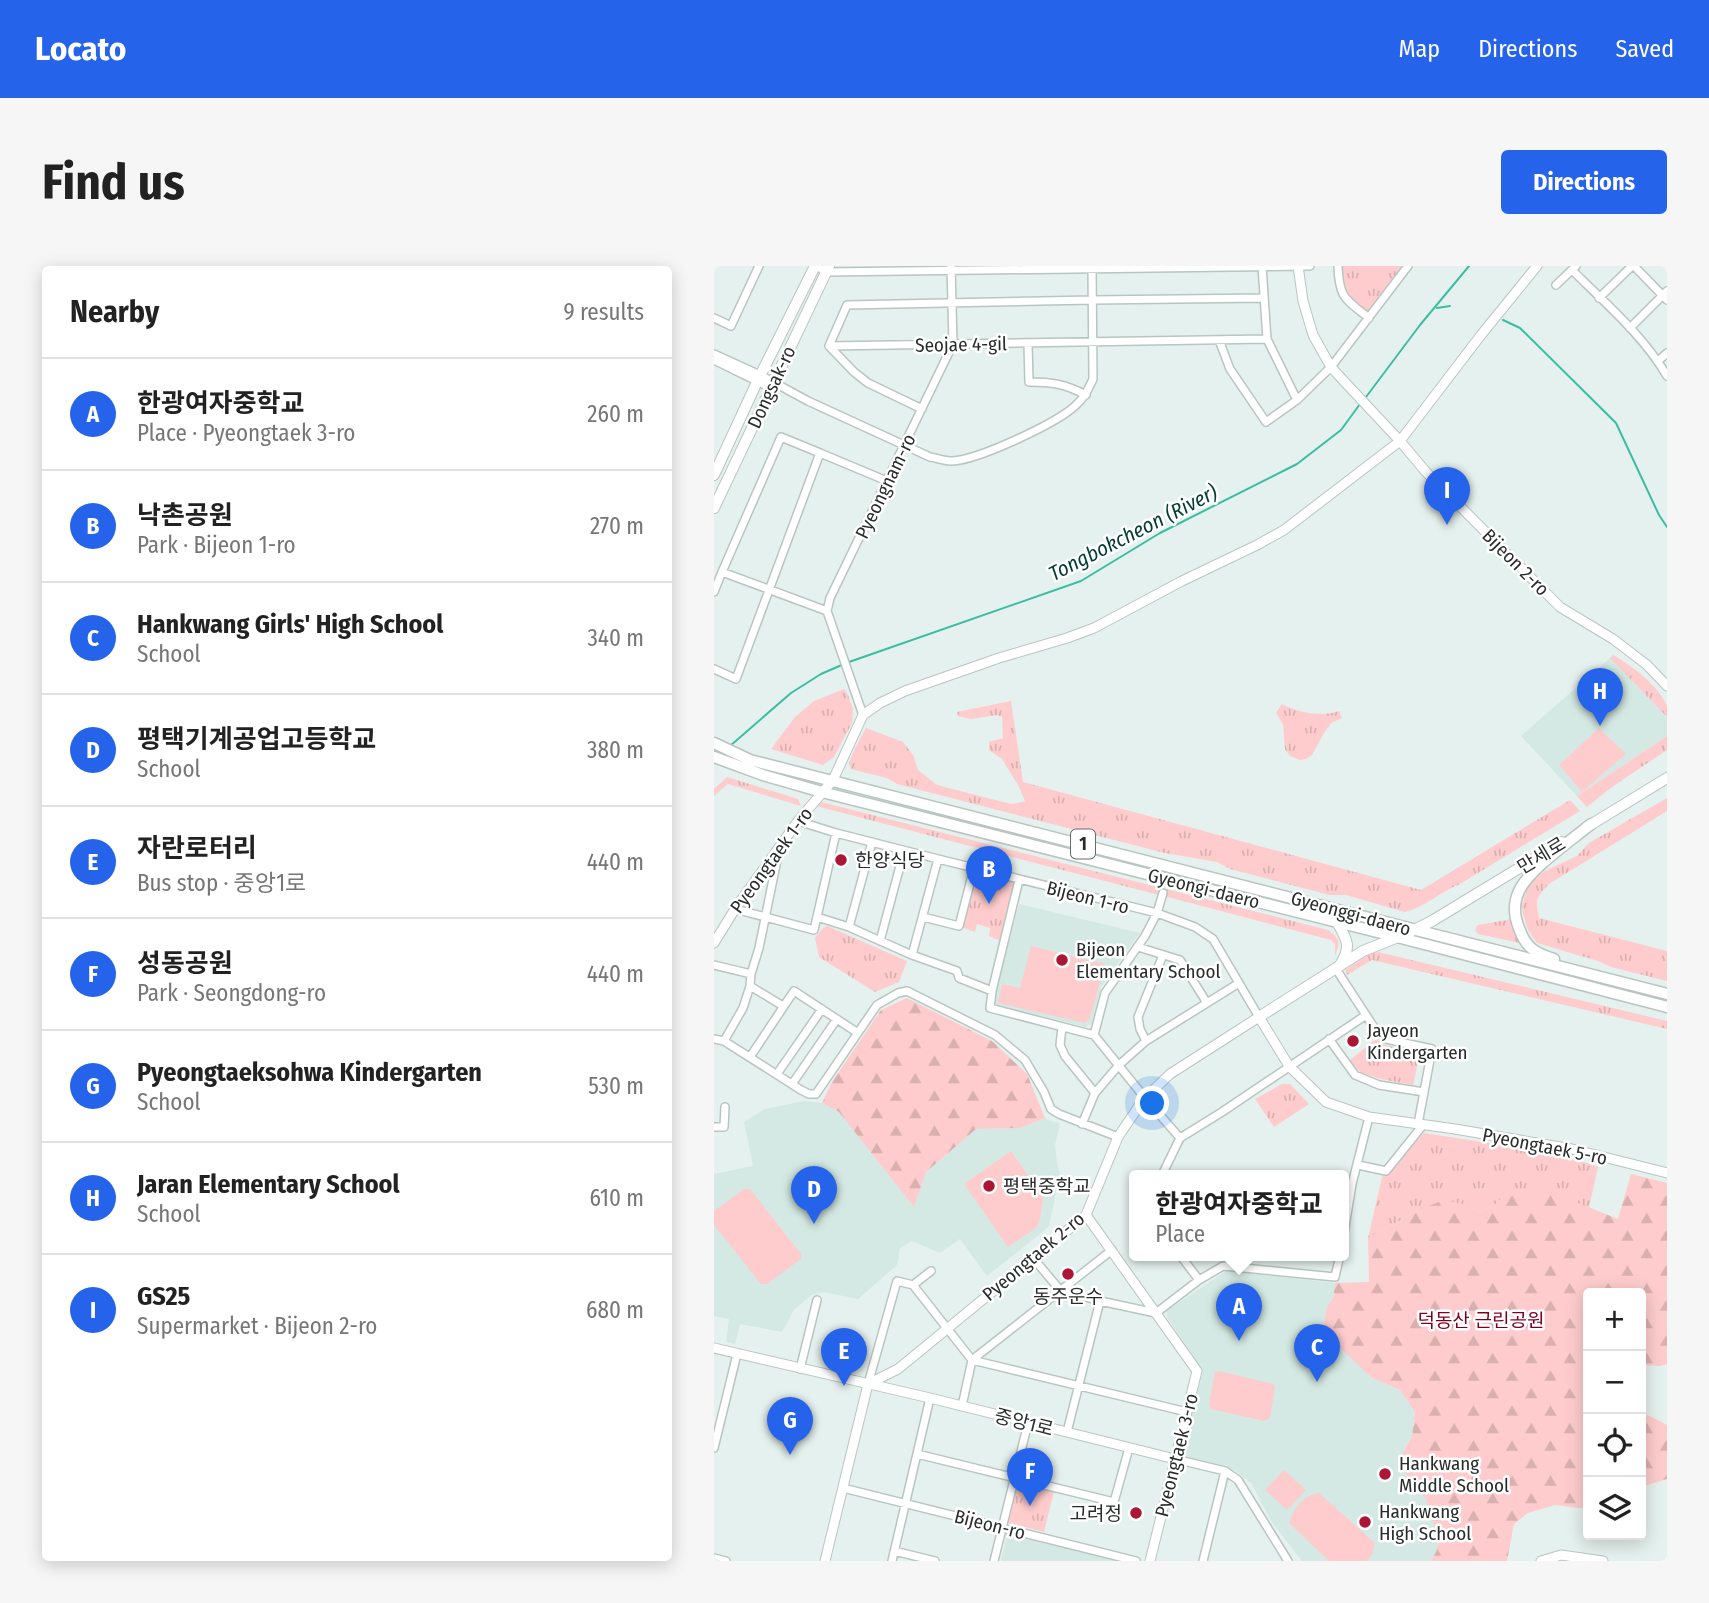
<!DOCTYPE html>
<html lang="en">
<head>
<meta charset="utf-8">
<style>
  body { margin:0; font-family:"Fira Sans Condensed","Noto Sans KR",sans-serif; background:#f6f6f6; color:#222 }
  .controls { position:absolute; right:21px; bottom:21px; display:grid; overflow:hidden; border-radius:7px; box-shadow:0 4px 18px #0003 }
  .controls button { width:63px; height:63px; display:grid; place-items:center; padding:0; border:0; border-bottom:2px solid #e0e0e0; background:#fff; color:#222; font:35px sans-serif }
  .you { position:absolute; left:439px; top:838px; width:24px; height:24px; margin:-18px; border:5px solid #fff; border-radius:50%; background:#1a73e8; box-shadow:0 0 0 10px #1a73e833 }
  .badge { display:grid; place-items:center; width:46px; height:46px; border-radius:50%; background:#2563eb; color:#fff; font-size:23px; font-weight:700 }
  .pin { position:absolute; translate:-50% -58px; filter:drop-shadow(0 2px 4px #0008) }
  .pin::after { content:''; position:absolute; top:37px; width:24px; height:21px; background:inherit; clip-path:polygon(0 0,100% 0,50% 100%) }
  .popup { position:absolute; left:415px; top:904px; width:220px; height:91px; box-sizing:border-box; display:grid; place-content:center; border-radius:7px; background:#fff; filter:drop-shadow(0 2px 5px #0005); font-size:23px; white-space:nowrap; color:#767676 }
  .popup b { font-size:26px; color:#222 }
  .popup::after { content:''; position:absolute; left:50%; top:100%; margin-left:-14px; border:14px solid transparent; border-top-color:#fff }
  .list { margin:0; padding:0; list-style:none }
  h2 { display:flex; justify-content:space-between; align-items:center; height:91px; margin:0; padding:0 28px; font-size:30px }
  h2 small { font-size:23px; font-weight:400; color:#767676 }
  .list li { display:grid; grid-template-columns:46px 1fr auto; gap:21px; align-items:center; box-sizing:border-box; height:112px; padding:0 28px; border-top:2px solid #e0e0e0 }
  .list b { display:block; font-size:26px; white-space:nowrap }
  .list p { margin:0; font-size:23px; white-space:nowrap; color:#767676 }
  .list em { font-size:23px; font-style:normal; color:#767676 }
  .icon { flex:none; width:38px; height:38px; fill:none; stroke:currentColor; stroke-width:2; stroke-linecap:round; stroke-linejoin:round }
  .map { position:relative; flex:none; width:953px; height:1295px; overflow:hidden; border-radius:7px }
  header { display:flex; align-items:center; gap:42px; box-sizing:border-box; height:98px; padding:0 35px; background:#2563eb; color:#fff }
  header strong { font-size:33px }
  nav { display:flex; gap:38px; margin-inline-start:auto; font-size:24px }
  .intro { display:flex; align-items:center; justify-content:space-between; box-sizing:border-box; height:168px; padding:0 42px }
  h1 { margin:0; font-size:49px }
  .button { padding:18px 32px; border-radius:7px; background:#2563eb; color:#fff; font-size:24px; font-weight:700 }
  main { display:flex; gap:42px; padding:0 42px }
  aside { flex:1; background:#fff; border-radius:7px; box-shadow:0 4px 18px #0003 }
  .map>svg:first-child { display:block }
</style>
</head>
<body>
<header>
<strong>Locato</strong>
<nav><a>Map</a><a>Directions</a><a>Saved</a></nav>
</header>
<div class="intro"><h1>Find us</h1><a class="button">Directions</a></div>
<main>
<aside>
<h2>Nearby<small>9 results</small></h2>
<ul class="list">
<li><span class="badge">A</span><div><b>한광여자중학교</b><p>Place · Pyeongtaek 3-ro</p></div><em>260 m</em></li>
<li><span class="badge">B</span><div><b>낙촌공원</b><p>Park · Bijeon 1-ro</p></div><em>270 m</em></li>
<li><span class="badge">C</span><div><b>Hankwang Girls' High School</b><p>School</p></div><em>340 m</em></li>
<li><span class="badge">D</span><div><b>평택기계공업고등학교</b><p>School</p></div><em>380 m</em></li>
<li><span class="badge">E</span><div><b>자란로터리</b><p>Bus stop · 중앙1로</p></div><em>440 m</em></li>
<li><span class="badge">F</span><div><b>성동공원</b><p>Park · Seongdong-ro</p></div><em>440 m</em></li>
<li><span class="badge">G</span><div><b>Pyeongtaeksohwa Kindergarten</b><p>School</p></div><em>530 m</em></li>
<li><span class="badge">H</span><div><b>Jaran Elementary School</b><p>School</p></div><em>610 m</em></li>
<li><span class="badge">I</span><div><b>GS25</b><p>Supermarket · Bijeon 2-ro</p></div><em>680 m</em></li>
</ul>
</aside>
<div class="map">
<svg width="953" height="1295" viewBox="0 0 953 1295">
  <defs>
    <pattern id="grass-tufts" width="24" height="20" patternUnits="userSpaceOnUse" patternTransform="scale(1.75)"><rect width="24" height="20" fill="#fecccc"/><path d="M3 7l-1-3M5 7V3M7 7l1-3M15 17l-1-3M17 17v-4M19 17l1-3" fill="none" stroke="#dab0af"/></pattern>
    <pattern id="forest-firs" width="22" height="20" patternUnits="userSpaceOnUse" patternTransform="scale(1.75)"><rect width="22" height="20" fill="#fecccc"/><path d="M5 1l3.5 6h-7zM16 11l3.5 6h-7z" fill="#dab0af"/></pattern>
  </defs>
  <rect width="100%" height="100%" fill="#e5f1ee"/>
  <path fill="#d4e9e3" d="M896,392L953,451V470L863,530L807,470Z
    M305,638L426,667L387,721L378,757L372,761L281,738L280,730Z
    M90,835L108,837L125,846L200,940L212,906L262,863L306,862L331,852L340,856L346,857L341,879L343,897L346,908L335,960L326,968L273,1010L246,973L226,987L198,975L186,982L183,999L144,1033L110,1026L97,1029L80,1044L68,1066L26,1058L21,1078L12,1076L15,1053L0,1050V908L39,900L30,856L51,843Z
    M512,1005L621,1017L619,1032L609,1063L628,1084L658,1112L686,1124L701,1146L698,1171L686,1191L684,1197L713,1235L725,1275L722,1286L717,1295H588L557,1255L538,1218L522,1205L472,1191L468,1182L489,1106L453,1051V1045Z
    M296,1269L407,1295H287L292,1273Z"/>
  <path fill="url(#grass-tufts)" d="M624,0H694L655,52L632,34Z
    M899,389C916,398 946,421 953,440C953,441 953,450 953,451L896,392Z
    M130,423L134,429L139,443L138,457L120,491L109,499L57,483L81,451L100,435Z
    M297,435L309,516L707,624L856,534L866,545L746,618C726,626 711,641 691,646L632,629H616L516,603L503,596L451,587L183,518L173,512L137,503L135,497L141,482L152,462L189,476L199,489L204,504L223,519L297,538L306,537L311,535L304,519L288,493L275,484V476L289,472L288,451L283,449L257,453L244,450L243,446Z
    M568,438C584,447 608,451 625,445L628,452L617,457L610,467L598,489L592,493L586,494L576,490L571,483L569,458L562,447Z
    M953,470V484L898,521L873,541L863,530Z
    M13,511L84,533L87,540L14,518L0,530V523Z
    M953,532V545L835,618C822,632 821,633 825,652L953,685V715L897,701L884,695L823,677L814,664L809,648L808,640L814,619L831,605L863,590L875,577Z
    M107,536L447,622L445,629L102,540Z
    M264,606L301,615L287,675L275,670L276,662L263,658L261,666L247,661L260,608Z
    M452,623L614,664C627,673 626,676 621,690V679L617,674L450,630Z
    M798,653L806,673V677L764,668C761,665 761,662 764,659Z
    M113,660L193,695L185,716L161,726L105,691L101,672L109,662Z
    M664,686L953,755V763L658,694L633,709L631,704L657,687Z
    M662,773L671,779L706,787L699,819L667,813L646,806L636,794Z
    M568,818H576L595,838L560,861L541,833Z
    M710,867L847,888L884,901L875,942L844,929L782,938L767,946L753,939L707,943L654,972L668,911Z
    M301,1216L340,1225L330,1266L292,1256Z"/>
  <path fill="url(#forest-firs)" d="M193,732L278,775L313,808L331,852L306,862L262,863L212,906L200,941L125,846L108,837L118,816L167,744Z
    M917,908L953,917V1098L946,1100L927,1099V1027H874V1243L841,1239L814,1247L800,1258L793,1295H717L722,1286L725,1275L713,1235L684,1197L686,1191L698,1171L701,1146L686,1124L658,1112L628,1084L609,1063L613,1041L619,1032L621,1017L655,1016L654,972L707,943L730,934L753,939L767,946L782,938L795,923L844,929L904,953Z
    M927,1148L936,1150L953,1159V1213L927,1221Z"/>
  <path fill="#fecccc" d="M885,462L912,488L868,526L845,499Z
    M317,680L391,698L376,752L371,757L284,737L288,718L306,722Z
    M297,885L329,932L326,952L323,961L294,981L250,918Z
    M30,923H36L87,988V993L53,1018H47L0,959V945Z
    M505,1105L559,1118L561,1121L556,1152L550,1155L497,1143L495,1138L501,1106Z
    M570,1204L592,1224L573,1244L551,1224Z
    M605,1227L661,1277L658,1289L653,1295H615L575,1257C580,1242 589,1229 605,1227Z"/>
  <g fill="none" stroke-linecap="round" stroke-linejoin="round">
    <path stroke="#3cbda2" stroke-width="2" d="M723,42L736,40
      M789,54L806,62L902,157L945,249L953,261
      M652,131L706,59L755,0
      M135,396L367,315L446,267L583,198L627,164L646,138
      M16,480L77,427L107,408L130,398"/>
    <g stroke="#b9c5c1" stroke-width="10">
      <path id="minor" d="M103,0L112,6L596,0
        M548,0L553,73L583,134
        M624,0C625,32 631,33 655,52
        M920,0L953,34
        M858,4C891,37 929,69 953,110
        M842,19L862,0
        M885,32L918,0
        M0,52L17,60L45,0
        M916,62L953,25
        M505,74L516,103L552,156L583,134L617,101L694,0
        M314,77L315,116C338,116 351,118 372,129
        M115,80L133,39L378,34L549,32
        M115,80L553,73
        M115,80L140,106L154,117L208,143
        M0,88L46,109L94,135L216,191C223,192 231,195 238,195C264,194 341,158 361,140C370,132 374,124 379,113L378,0
        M0,94L57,122
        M944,95L953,87
        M106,187L173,215
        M0,326L8,306L113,345
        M0,403L22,413L106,187L67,171L8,306
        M149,449L113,345L116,332L239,78L237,0
        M84,555L122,567L224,593L443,647L481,661L499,673L545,751
        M305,614L278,725L276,742L380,769L431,832L466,872
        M21,643L100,664L122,567
        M103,651L135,661L198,689L243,705L245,712L278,725
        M209,651L245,660L260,602
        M135,661L158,576
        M166,675L190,585
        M424,681L466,694L493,737
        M198,689L224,593
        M0,699L37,708
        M622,703L663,766L672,773L718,783L704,858
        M36,720L69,740
        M348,761L346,779L351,790L381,827
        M380,769L391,727L431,670L443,647L449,627
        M0,773L10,775L87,824L95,828H102L163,739L184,727L193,725L281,769L311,794L330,826L337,843L345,848L404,871
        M615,773L641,809L665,819L710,826
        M10,775L29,742L36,720L37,708L45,682L65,584
        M432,775L426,763L424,751L449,689
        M36,791L80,725L144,767
        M63,808L108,743
        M78,818L123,753
        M368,858L381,827L405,799L432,775L525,717
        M0,861H10L11,841
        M644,899L672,905L709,859
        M448,909L466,872L508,846L652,749
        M630,967L638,918L655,851
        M466,989L485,1014
        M319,992L346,1024L386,1035L442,1047L485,1014L509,1000L621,1011L626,989
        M199,1019L217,1005
        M86,1103L103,1034
        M154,1118L183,1015L199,1019L258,1094L473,1146
        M248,1140L258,1094L398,984
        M353,1166L386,1035
        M0,1182L23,1088
        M203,1188L400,1236L415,1182
        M461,1193L511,1205L524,1214L574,1295
        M129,1222L422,1295
        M180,1285L221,1295
        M0,1292L12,1295
        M178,1295L216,1132
        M280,1295L314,1157
        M489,1295L511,1205"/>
    </g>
    <g stroke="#b9c5c1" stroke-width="11">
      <path id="tertiary" d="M584,0L589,35L599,69L617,101L627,112L686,175L712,206L846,341L899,373L933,399L953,420
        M0,677L21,643L84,555L119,514L149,449L166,437L191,425L285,392L353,372L380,362L468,315L543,279L570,264L686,175L767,69L823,0
        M372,949L483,1105L436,1295
        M0,1082L216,1132L461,1193
        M111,1295L154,1118L184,1103L372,949L404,871L429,834L456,808L545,751L575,800L612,836L655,851L741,863L858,883L953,907
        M827,1295L847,1289L889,1295"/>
    </g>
    <g stroke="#b9c5c1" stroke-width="12">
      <path id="secondary" d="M0,209L43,116L101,0
        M0,242L115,0
        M873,561L953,512
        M623,656C633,673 638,681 626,699
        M698,665L718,655L848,576
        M545,751L649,685L684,671"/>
    </g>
    <g stroke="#b9c5c1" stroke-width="13">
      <path id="primary" d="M0,477L36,494L91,508L953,728
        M0,491L49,509L108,526L683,671L953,741
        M840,693C821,687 812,682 805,662C800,650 799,638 805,625C815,603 858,574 877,558"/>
    </g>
    <use href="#minor" stroke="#fff" stroke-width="7"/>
    <use href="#tertiary" stroke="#fff" stroke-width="9"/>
    <use href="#secondary" stroke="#fff" stroke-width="10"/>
    <use href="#primary" stroke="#fff" stroke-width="10"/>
  </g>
  <g fill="#ac1635" stroke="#fff" stroke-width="2.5">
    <circle cx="127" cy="594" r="7"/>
    <circle cx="348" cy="694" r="7"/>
    <circle cx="639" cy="775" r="7"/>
    <circle cx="275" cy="920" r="7"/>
    <circle cx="354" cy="1008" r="7"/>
    <circle cx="671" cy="1208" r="7"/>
    <circle cx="422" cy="1247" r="7"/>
    <circle cx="651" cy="1256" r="7"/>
  </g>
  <g text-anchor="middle" stroke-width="5" stroke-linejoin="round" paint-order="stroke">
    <rect fill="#fff" stroke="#686c6b" stroke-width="2" x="357" y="563.5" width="24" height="29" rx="5"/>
    <g font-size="18" font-weight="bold" fill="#282d2b">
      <text x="369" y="584">1</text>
    </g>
    <g font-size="19" fill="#282d2b" stroke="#fff">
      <text transform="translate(247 78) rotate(-1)" y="7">Seojae 4-gil</text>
      <text transform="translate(57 121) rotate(-65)" y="7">Dongsak-ro</text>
      <text transform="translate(171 220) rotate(-64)" y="7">Pyeongnam-ro</text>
      <text transform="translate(802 296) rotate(45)" y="7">Bijeon 2-ro</text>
      <text transform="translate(827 589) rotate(-31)" y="7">만세로</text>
      <text transform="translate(57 594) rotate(-54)" y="7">Pyeongtaek 1-ro</text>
      <text transform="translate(490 622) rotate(14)" y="7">Gyeongi-daero</text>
      <text transform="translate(374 631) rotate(14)" y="7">Bijeon 1-ro</text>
      <text transform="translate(637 647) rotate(15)" y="7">Gyeonggi-daero</text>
      <text transform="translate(831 880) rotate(11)" y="7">Pyeongtaek 5-ro</text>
      <text transform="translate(319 990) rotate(-40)" y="7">Pyeongtaek 2-ro</text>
      <text transform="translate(310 1156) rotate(14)" y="7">중앙1로</text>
      <text transform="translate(462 1189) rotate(-76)" y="7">Pyeongtaek 3-ro</text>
      <text transform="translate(276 1258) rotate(14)" y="7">Bijeon-ro</text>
    </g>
    <g font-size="19" fill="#282d2b" stroke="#fff" text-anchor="start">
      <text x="141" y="601">한양식당</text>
      <text x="362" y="690">Bijeon<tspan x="362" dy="22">Elementary School</tspan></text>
      <text x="653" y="771">Jayeon<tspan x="653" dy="22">Kindergarten</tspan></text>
      <text x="289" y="927">평택중학교</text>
      <text x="354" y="1037" text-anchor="middle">동주운수</text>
      <text x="685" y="1204">Hankwang<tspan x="685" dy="22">Middle School</tspan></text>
      <text x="665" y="1252">Hankwang<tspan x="665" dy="22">High School</tspan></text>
      <text x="408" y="1254" text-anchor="end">고려정</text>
    </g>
    <g font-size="19" fill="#7b0120" stroke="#fff">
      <text x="767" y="1061">덕동산 근린공원</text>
    </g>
    <g font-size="21" font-style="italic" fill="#023d32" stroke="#fff">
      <text transform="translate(419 267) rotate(-27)" y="7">Tongbokcheon (River)</text>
    </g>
  </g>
</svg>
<div class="controls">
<button>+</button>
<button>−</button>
<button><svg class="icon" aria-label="locate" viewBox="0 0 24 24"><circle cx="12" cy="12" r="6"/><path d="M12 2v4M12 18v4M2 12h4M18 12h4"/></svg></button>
<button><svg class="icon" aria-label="layers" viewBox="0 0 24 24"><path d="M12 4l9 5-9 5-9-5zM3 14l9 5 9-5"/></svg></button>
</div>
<div class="you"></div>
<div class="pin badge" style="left:525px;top:1075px">A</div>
<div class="popup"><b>한광여자중학교</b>Place</div>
<div class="pin badge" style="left:275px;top:638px">B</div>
<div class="pin badge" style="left:603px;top:1116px">C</div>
<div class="pin badge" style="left:100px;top:958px">D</div>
<div class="pin badge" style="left:130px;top:1120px">E</div>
<div class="pin badge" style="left:316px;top:1240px">F</div>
<div class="pin badge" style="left:76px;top:1189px">G</div>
<div class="pin badge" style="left:886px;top:460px">H</div>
<div class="pin badge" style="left:733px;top:259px">I</div>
</div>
</main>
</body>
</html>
